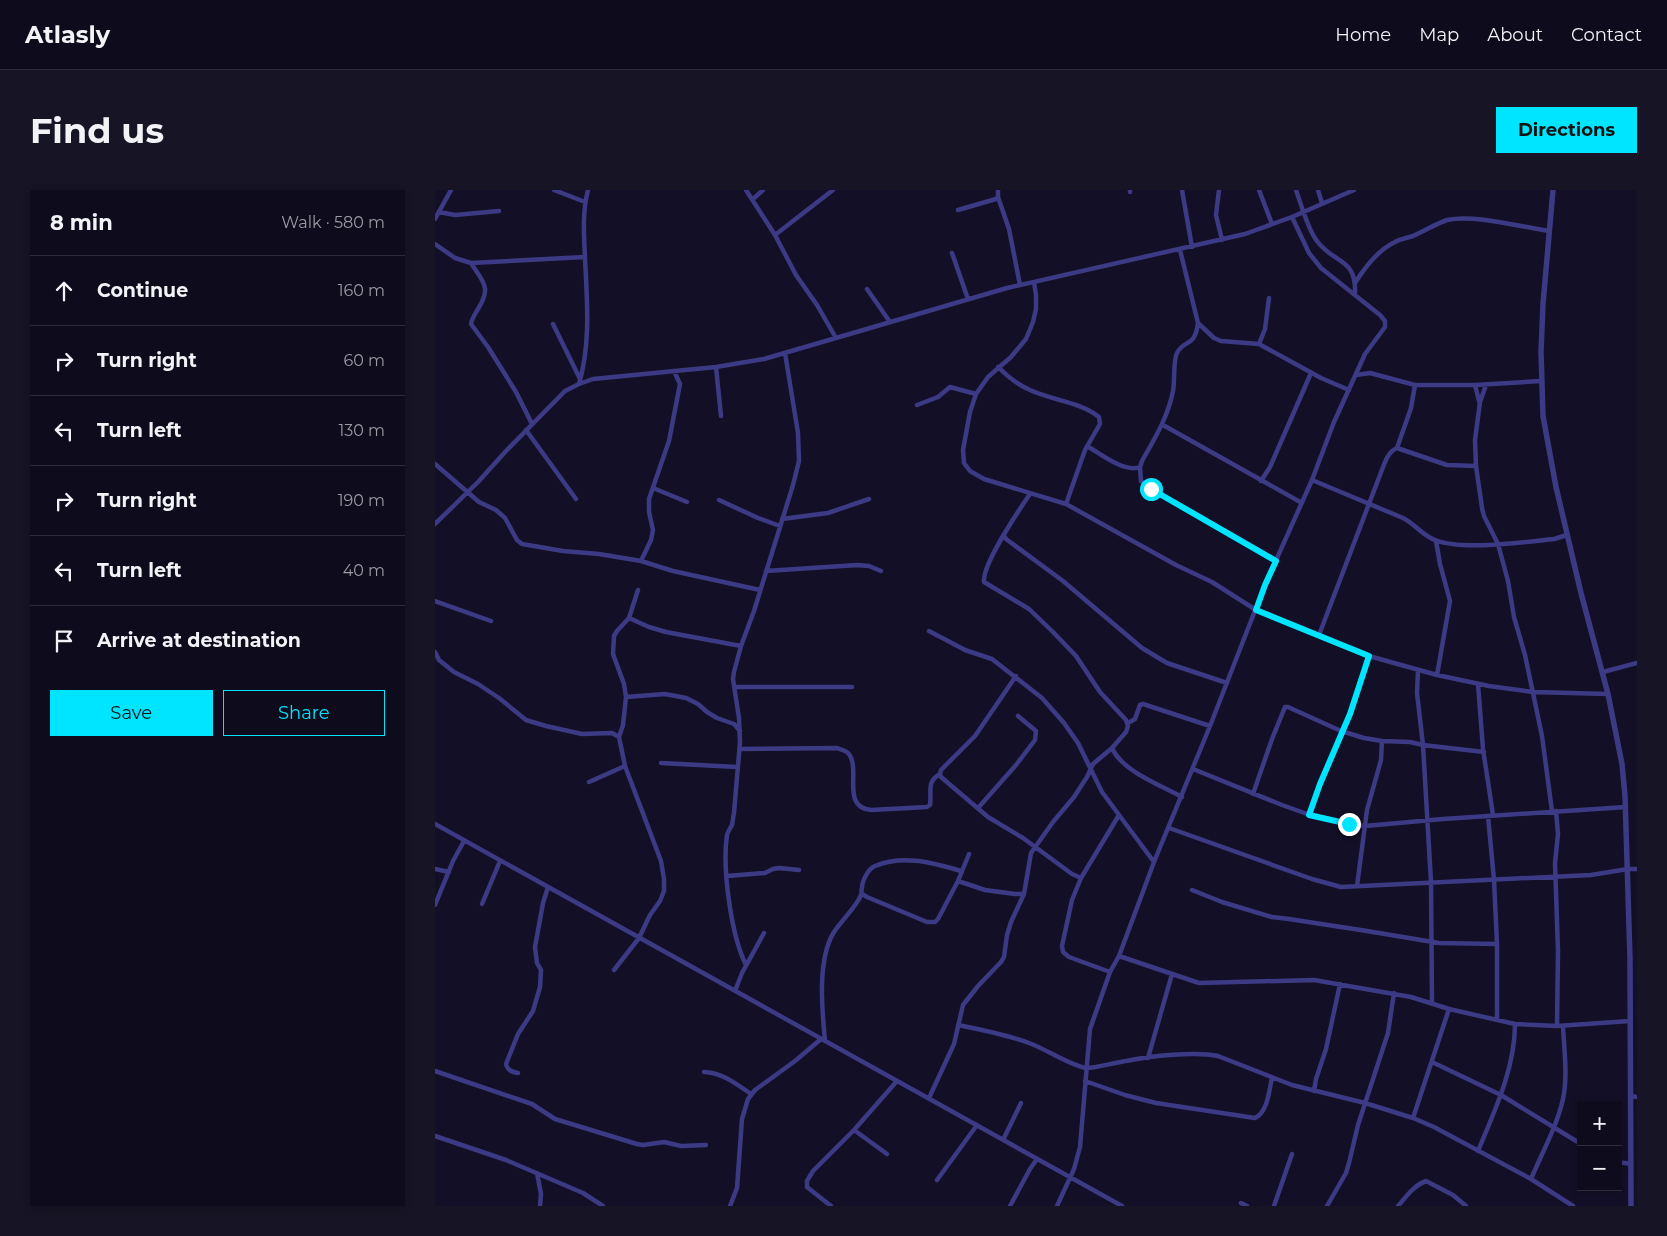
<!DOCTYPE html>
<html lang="en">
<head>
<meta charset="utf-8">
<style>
  body { margin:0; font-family:Montserrat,sans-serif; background:#171425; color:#f1f3f6 }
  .controls { position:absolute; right:15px; bottom:15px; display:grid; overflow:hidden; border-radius:0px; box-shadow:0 2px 8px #0003 }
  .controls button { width:45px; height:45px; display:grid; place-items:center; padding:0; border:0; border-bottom:1px solid #2e2b3b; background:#0e0b1c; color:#f1f3f6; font:25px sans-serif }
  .stop { position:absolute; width:15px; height:15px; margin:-11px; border:4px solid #00e5ff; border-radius:50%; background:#fff }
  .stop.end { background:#00e5ff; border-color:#fff; box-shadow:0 1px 5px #0008 }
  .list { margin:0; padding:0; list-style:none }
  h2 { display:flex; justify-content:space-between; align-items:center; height:65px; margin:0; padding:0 20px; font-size:21px }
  h2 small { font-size:16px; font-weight:400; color:#9b9ba3 }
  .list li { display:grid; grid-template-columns:32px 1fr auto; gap:15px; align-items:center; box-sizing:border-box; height:70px; padding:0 20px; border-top:1px solid #2e2b3b }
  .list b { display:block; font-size:19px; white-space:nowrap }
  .list em { font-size:16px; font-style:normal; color:#9b9ba3 }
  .actions { display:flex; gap:10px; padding:15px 20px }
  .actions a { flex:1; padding:11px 0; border:1px solid #00e5ff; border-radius:0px; text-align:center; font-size:18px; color:#00e5ff }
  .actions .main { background:#00e5ff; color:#111 }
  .icon { flex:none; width:28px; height:28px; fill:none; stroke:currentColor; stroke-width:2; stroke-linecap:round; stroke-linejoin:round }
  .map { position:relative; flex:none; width:1202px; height:1016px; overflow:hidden; border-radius:0px }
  header { display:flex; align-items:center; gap:30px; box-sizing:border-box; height:70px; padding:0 25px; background:#0e0b1c; border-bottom:1px solid #2e2b3b }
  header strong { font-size:24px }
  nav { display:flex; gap:28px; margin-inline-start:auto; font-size:18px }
  .intro { display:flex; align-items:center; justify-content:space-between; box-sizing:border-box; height:120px; padding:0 30px }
  h1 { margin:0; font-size:35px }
  .button { padding:12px 22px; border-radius:0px; background:#00e5ff; color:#111; font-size:18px; font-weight:700 }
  main { display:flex; gap:30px; padding:0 30px }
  aside { flex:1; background:#0e0b1c; border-radius:0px; box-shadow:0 2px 8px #0003 }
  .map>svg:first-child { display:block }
</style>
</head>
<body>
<header>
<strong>Atlasly</strong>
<nav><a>Home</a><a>Map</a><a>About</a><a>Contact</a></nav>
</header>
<div class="intro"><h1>Find us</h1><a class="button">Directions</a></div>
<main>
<aside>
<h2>8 min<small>Walk · 580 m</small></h2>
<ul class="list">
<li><svg class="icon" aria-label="ahead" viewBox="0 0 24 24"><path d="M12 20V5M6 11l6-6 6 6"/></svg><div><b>Continue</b></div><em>160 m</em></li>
<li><svg class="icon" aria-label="right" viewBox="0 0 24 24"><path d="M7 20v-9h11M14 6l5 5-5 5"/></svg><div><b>Turn right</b></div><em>60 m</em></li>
<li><svg class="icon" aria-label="left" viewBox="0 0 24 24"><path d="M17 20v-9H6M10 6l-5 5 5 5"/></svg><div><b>Turn left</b></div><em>130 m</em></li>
<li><svg class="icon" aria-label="right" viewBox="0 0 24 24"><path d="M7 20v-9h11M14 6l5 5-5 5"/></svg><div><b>Turn right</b></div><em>190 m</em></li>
<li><svg class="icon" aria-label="left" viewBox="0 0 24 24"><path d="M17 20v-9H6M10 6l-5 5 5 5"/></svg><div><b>Turn left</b></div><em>40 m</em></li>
<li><svg class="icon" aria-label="arrive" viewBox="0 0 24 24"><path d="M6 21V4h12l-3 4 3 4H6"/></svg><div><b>Arrive at destination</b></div></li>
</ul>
<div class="actions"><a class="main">Save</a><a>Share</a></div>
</aside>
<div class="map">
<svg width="1202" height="1016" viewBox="0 0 1202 1016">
  <rect width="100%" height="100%" fill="#130f26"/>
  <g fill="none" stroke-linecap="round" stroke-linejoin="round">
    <path stroke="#3d3a85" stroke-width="4.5" d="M119,0L150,12
      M311,0L340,45L361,85L382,115L401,148
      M747,0L757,57
      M784,0L781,25L787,50
      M824,0L837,34
      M861,0C866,14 873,40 882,51C900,75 922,67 920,105
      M883,0L887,13
      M695,2V0
      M563,7L574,39L585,95
      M318,9L328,0
      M523,20L561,9L563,7V0
      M4,22L20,25L64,21
      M0,29L16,0
      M340,45L398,0
      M0,54L20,68L36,73L150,67
      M745,60L763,133C760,158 749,149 742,163C738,170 740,192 738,201C733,227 720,248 707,271L705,277L706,291L716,299L841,371
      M517,63L533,109
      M36,73C48,92 57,97 43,119C40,124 37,128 36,134L53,157L81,202L97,234
      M599,92L601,105V119L598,132L591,149L576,167L553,187L541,204L535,222L528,260L529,273L535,281L549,289L631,314L741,375L777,392L821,420L934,466L1002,485L1054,496L1098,502L1173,504
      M920,93C930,77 943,60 960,52C965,49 972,48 978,46C990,41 1000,34 1012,30C1039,24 1086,37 1114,41
      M432,99L455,132
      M763,133L779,148L786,151L824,154L886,188L914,200
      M118,134L145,189
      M824,154L830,139L834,108
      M281,177L286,226
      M563,177C572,186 583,195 595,200C616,210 646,212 664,227L665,234L650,260L631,314
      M921,185L935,183L980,195H1040L1106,191
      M144,194C156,153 152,110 150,68C149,45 147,23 153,0
      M1040,195L1044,211
      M1051,195L1045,212L1040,250L1041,276L1047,318L1049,326L1063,354L1073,391L1079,427L1090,465L1107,546L1117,621
      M482,215L503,207L515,197L541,204
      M728,235L867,313
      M91,240L141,309
      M652,256C666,264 689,283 705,277
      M962,258L1012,275L1041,276
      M0,274L44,312L61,320L70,328L82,350L87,354L128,361L164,364L206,371L238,381L325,400
      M877,290L968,328C980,334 988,346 1000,350C1027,361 1089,352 1119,349L1132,345
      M826,291L835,277L876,183
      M218,298L252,312
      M284,310L323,328L345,336
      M347,329L393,323L434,309
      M0,334L43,292L71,261L130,201L144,194L158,189L281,177L329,169L572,98L810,44L857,27L919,0
      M569,346L571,349L628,391L707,458L732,473L792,493
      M1001,351L1005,374L1015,411L1002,485
      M206,371L216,350L218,340L214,322V309L234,251L245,194L239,181
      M331,381L422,375L434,376L446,381
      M0,411L56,431
      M194,428L214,437L231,442L306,456
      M494,441L530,460L557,469L607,508L629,533L643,553L667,602L719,672
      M884,445L945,285C949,275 952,262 962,258L976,218L980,195
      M0,462L4,470L19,482L43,494L64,508L91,530L111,536L147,544L177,543L184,547
      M983,480L982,503L988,555L996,692L997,813
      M1168,482L1202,473
      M1043,494L1048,559L1058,625
      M300,497H417
      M191,507L230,504L251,508L263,514L272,522L282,528L299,534L305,541
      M693,533L700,529L705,515L708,514L775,536
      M677,558C687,581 725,595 747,607
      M305,559L402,558C406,560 410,560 413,563C427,578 405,617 436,620L492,617L495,615C497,601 491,592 505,584L506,580L540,546L581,486
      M226,573L302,577
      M758,579L847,615L875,625L914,634L930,636L1008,629L1191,617
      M505,584L506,587L553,627L588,648L637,684L646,688
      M154,592L190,576
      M818,604L837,549L850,517H853L906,541L929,548L947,551L975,552L988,555L1049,562
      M543,618L581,575L600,550L601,541L583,526
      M1121,621L1123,644L1120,673L1123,761L1122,836
      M875,625L885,593L915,524L934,466
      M1053,626L1059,690L1062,754V830
      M0,634L687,1016
      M734,638L877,689L906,697L1156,685L1193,679H1202
      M0,679L14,682
      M292,686L330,683L338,679L344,678L364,680
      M523,691L550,700L580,704H589
      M922,696L932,620L946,570L947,551
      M757,700L787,712L837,727L854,729L932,741L1004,753L1062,754
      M427,704L432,707L492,732H500L503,729L523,691L534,664
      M47,714L65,671
      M0,715L18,671L29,651
      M684,766L764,793L879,790L976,807L1014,819L1080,834L1122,836L1195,831
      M311,775C296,745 287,678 292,645C293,641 295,639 297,635C298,631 298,627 299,623L305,552L304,528L298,489L299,482L306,456L319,421L358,295L364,271L363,243L350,163
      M179,780L204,748L215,725L225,711L229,701V689L226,671L190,576L184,547L188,535L191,507L189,494L178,464L179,446L182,441L194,428L203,400
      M675,782L634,767L628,762L627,756L637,710L646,688L684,625
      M300,801L307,783L329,743
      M523,835C548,840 570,844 594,853C613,860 630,873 650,878C658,879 682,872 691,871C715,866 761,861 783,866L857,895L930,913L978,928L999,937L1096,989L1138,1016
      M390,851C387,820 382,769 399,742C406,731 422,716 426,705C427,703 426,700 427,698C427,691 433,679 440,676C468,664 499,673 526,681
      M713,868L737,784
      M997,872L1066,905L1146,954
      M0,881L97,914L120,929L202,954L208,955L229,952L246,956L271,955
      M269,882C288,883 300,893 316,904
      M83,883C77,882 73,881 71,874L83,844L98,821L105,797L106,780L102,773L100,757L108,713L113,697
      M650,891L690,905L721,913L820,928C833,922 834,900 837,888
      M879,901L881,889L891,859L905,794
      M1196,906L1202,907
      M494,908L519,854L528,815L543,796L566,772L569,767L572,745L576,732L589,704L596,663L618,632L639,607L652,587L658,574L677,558L691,542L693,536L691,530L665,502L641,466L618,442L594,419L549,392C547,375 584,320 595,304
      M978,928L1014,819
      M419,940L452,964
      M0,946L71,970L148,1003L168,1016
      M568,950L586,913
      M1043,961C1060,920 1080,878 1080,834
      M1183,972L1196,974
      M102,983L106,1004L105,1016
      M1096,989C1107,963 1122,936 1128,909C1133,886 1129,859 1128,836
      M502,990L542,935
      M806,1013L812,1016
      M295,1016L302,998L307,929L313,909L320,900L360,871L386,849
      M396,1016L372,997V991L378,981L419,940L462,891
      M575,1016L595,979L602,969
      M622,1016L639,979L645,957L655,839L675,782L684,766L719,672L775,536L830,395L877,290L899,232L930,164L950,137V131L945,125L886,78L874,63L857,27
      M839,1016L857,964
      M892,1016L911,983L914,973L923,935L953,843L959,803
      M963,1016C971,1007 979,995 991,991L1018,1005L1031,1016"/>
    <path stroke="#3d3a85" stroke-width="5.5" d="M1118,0L1108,114L1106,162L1108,226L1121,297L1146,403L1173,504L1187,574L1190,606L1195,769L1196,1016"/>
  </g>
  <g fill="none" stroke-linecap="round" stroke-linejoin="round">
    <path stroke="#00e5ff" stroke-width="6" d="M716,299L841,371L830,395L821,420L934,466L915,524L885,594L874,625L914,634"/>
  </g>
</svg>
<div class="controls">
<button>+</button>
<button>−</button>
</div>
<div class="stop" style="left:716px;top:299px"></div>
<div class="stop end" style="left:914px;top:634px"></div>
</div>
</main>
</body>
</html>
